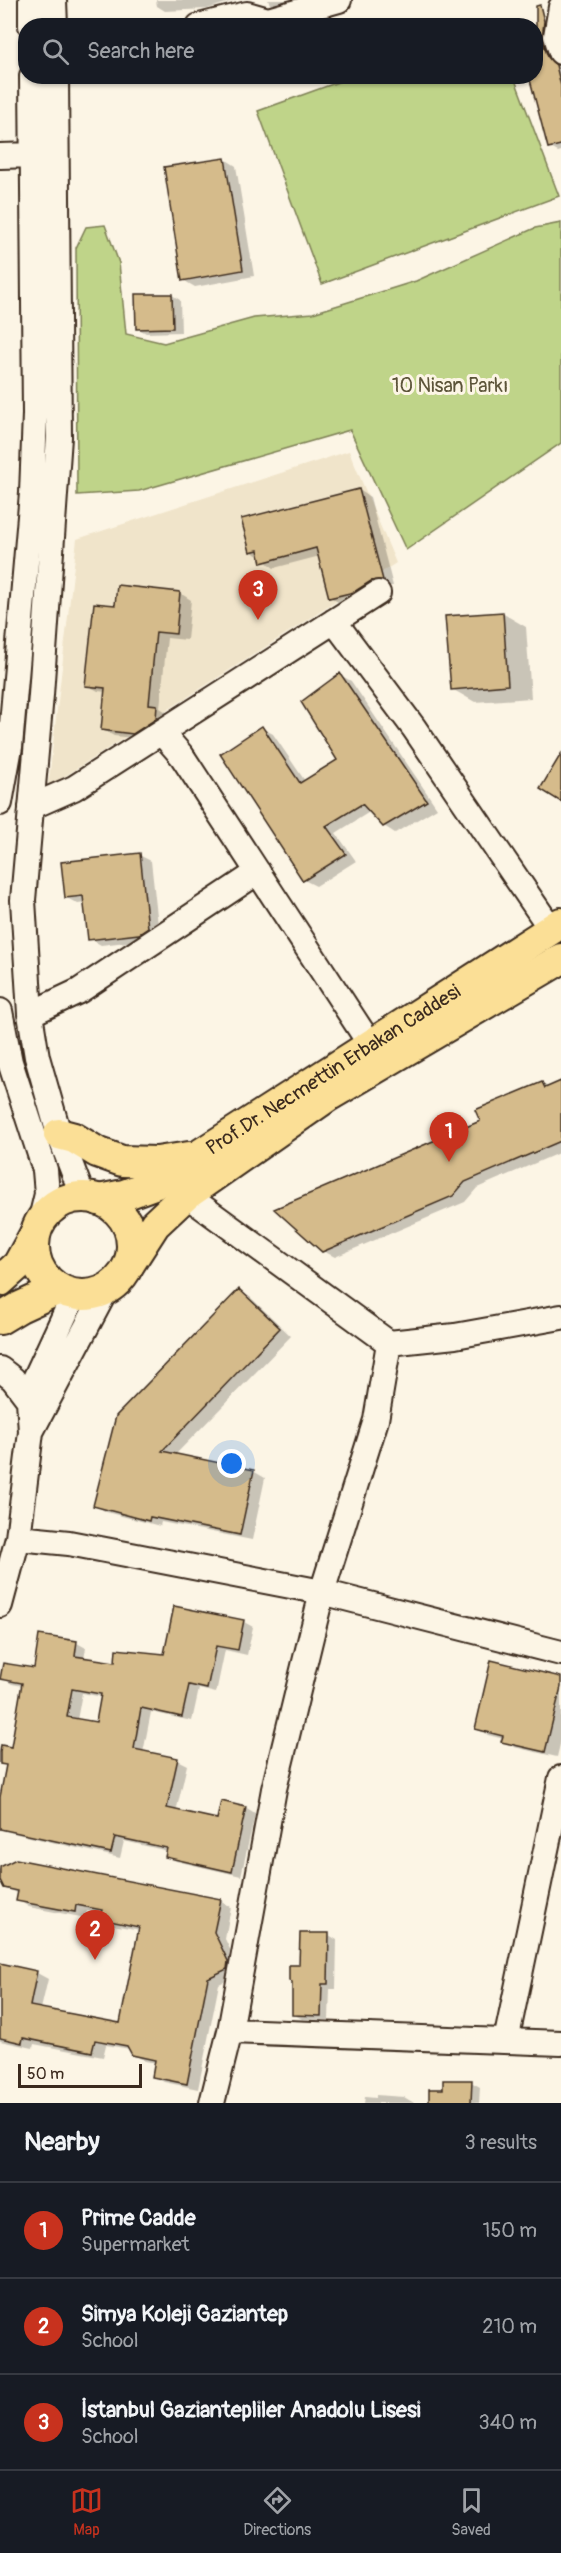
<!DOCTYPE html>
<html lang="en">
<head>
<meta charset="utf-8">
<style>
  body { margin:0; font-family:Pangolin,sans-serif; background:#20242c; color:#f1f3f6 }
  .scale { position:absolute; left:18px; bottom:15px; width:124px; box-sizing:border-box; padding-left:6px; border:3px solid #3b2a1e; border-top:0; font-size:16px; line-height:21px; white-space:nowrap; color:#3b2a1e; -webkit-text-stroke:4px #fcf5e5; paint-order:stroke }
  .you { position:absolute; left:232px; top:1464px; width:21px; height:21px; margin:-15px; border:4px solid #fff; border-radius:50%; background:#1a73e8; box-shadow:0 0 0 9px #1a73e833 }
  .badge { display:grid; place-items:center; width:39px; height:39px; border-radius:50%; background:#c8321e; color:#fff; font-size:20px; font-weight:700 }
  .pin { position:absolute; translate:-50% -50px; filter:drop-shadow(0 2px 3px #0008) }
  .pin::after { content:''; position:absolute; top:32px; width:21px; height:18px; background:inherit; clip-path:polygon(0 0,100% 0,50% 100%) }
  .list { margin:0; padding:0; list-style:none }
  h2 { display:flex; justify-content:space-between; align-items:center; height:78px; margin:0; padding:0 24px; font-size:26px }
  h2 small { font-size:20px; font-weight:400; color:#9ea1a6 }
  .list li { display:grid; grid-template-columns:39px 1fr auto; gap:18px; align-items:center; box-sizing:border-box; height:96px; padding:0 24px; border-top:2px solid #363941 }
  .list b { display:block; font-size:22px; white-space:nowrap }
  .list p { margin:0; font-size:20px; white-space:nowrap; color:#9ea1a6 }
  .list em { font-size:20px; font-style:normal; color:#9ea1a6 }
  .icon { flex:none; width:33px; height:33px; fill:none; stroke:currentColor; stroke-width:2; stroke-linecap:round; stroke-linejoin:round }
  .map { position:relative; flex:none; width:561px; height:2103px; overflow:hidden }
  .search { position:absolute; background:#171b24; box-shadow:0 2px 4px #0004; left:18px; right:18px; top:18px; height:66px; display:flex; align-items:center; gap:15px; box-sizing:border-box; padding:0 21px; border-radius:24px; color:#9ea1a6; font-size:22px }
  .sheet { height:366px; background:#171b24 }
  nav { display:flex; justify-content:space-around; align-items:center; box-sizing:border-box; height:84px; border-top:2px solid #363941; background:#171b24; font-size:16px; color:#9ea1a6 }
  nav a { display:grid; justify-items:center; gap:3px }
  nav .on { color:#c8321e }
  .map>svg:first-child { display:block }
</style>
</head>
<body>
<div class="map">
<svg width="561" height="2103" viewBox="0 0 561 2103">
  <rect width="100%" height="100%" fill="#fcf5e5"/>
  <filter id="ink" filterUnits="userSpaceOnUse"><feTurbulence type="fractalNoise" baseFrequency=".0167" numOctaves="2"/><feDisplacementMap in="SourceGraphic" scale="12" xChannelSelector="R" yChannelSelector="G"/><feConvolveMatrix kernelMatrix="1 2 1 2 8 2 1 2 1" color-interpolation-filters="sRGB"/></filter>
  <g filter="url(#ink)">
    <path fill="#f0e4ca" d="M349,451L396,563L48,787L77,539Z"/>
    <path fill="#bfd489" stroke="#7d7f54" stroke-width="1.5" d="M352,77H514L559,196L322,284L258,111Z
      M561,223V443L406,550L350,430L139,491L77,495L76,248L86,227L105,225L119,263L126,334L164,343L254,318L313,313L416,281L535,228Z"/>
    <path fill="#0003" fill-rule="evenodd" d="M156,0H236L207,9L165,11L157,6Z
      M268,0H310L278,9L270,4Z
      M544,23L552,27L551,46L556,63L561,68V151L558,152L549,147L536,76V26H532Z
      M225,159L236,166L254,276L195,287L183,280Z
      M172,295L180,300L181,332L146,333L137,328Z
      M359,490L370,497L393,586H383L341,604L330,597L320,556L274,568L251,551Z
      M180,593L191,600L187,640L167,638L160,708L168,713L167,725L145,739L114,736L103,730L106,692L98,691L87,685L116,607Z
      M502,613L526,627L531,698L475,702L452,689Z
      M340,675L351,681L437,808L395,833L384,826L371,811L336,833L356,861L316,886L304,880L262,728L273,734L305,781L339,760Z
      M139,855L151,861L159,934L151,939L101,945L90,939L85,903L78,904L67,898Z
      M542,1083L549,1088L561,1083V1152L477,1188L465,1202L335,1257L323,1251L482,1122Z
      M239,1291L250,1297L291,1336L175,1455L253,1471L265,1478L252,1540L161,1522L160,1526L106,1512L95,1505Z
      M176,1607L244,1622L253,1627L247,1655L225,1650L216,1693L199,1689L192,1721L151,1712L143,1753L177,1760L187,1765L176,1812L218,1821L245,1808L255,1814L241,1876L176,1861L166,1856L168,1851L124,1841L120,1858L0,1830V1797L7,1767L0,1761L12,1749L23,1686L12,1684L2,1678L35,1670L77,1643L86,1648L84,1659L116,1664L165,1656ZM82,1693L102,1697L97,1724L77,1720Z
      M561,1678V1740L557,1757L514,1747L504,1739L488,1735L476,1729Z
      M0,1868L220,1900L231,1907L225,1939L239,1968L238,1975L219,1984L198,2089L164,2082L153,2076L156,2063L145,2061L133,2054L130,2049L106,2045L103,2057L34,2044L33,2048L0,2041V1965L37,1973L48,1979L41,2009L121,2025L140,1930L113,1925L102,1919L103,1914L87,1911L86,1918L29,1907L18,1900L19,1894L5,1887L0,1877Z
      M329,1935L337,1940L336,1989H330L329,2020L302,2019L293,2014L301,1967Z
      M471,2082L480,2087L479,2103H430L445,2090Z
      M376,2095L404,2097L414,2103H364L365,2097L376,2098Z"/>
    <path fill="#d5bb8b" stroke="#3b2a1e" stroke-width="1.5" fill-rule="evenodd" d="M540,5L544,21L542,40L548,57L556,65L561,86V145L548,148L529,76H536V6Z
      M225,158L243,270L182,281L164,167Z
      M135,294H172L173,328L136,329Z
      M359,489L383,580L371,581L354,592L329,598L316,548L261,563L258,550L250,552L241,519Z
      M117,585L180,592L176,634L156,632L149,704L157,705L156,719L133,734L101,730L105,688L85,686L94,603L115,605Z
      M503,612L508,685L451,690L445,616Z
      M340,673L427,801L383,827L362,804L326,826L346,854L303,881L220,754L262,726L300,783L337,760L301,702Z
      M561,754V802L540,789Z
      M140,853L148,928L139,934L88,940L83,896L65,898L61,862Z
      M561,1081V1141L465,1182L453,1196L322,1252L274,1209L480,1121L475,1110L542,1082L545,1088Z
      M239,1289L280,1328L162,1451L254,1470L240,1535L150,1517L149,1521L93,1506L116,1416Z
      M174,1606L244,1620L238,1650L216,1646L207,1689L189,1685L182,1717L141,1708L134,1749L178,1758L167,1808L217,1819L221,1801L246,1807L232,1872L165,1857L167,1848L115,1837L111,1853L0,1829V1797L6,1765L0,1764V1752L1,1745L11,1747L22,1683L0,1679L3,1663L34,1668L39,1635L77,1641L75,1656L115,1662L116,1649L164,1654ZM72,1689L101,1694L96,1722L67,1717Z
      M491,1660L561,1677V1687L545,1752L501,1742L503,1736L475,1729Z
      M16,1859L221,1899L214,1932L228,1961L227,1969L208,1978L187,2084L152,2077L155,2060L132,2055L127,2046L95,2040L92,2052L23,2038L22,2043L0,2038V1963L37,1971L30,2006L120,2023L139,1927L100,1919L102,1910L76,1905L75,1912L16,1901L18,1891L4,1888L0,1880V1867Z
      M300,1933H329L328,1984H322L321,2016L292,2015V1982L289,1981V1965H299Z
      M443,2080H472L471,2103H429V2089H443Z"/>
    <g fill="none" stroke-linecap="round" stroke-linejoin="round">
      <g stroke="#3b2a1e" stroke-width="28">
        <path id="minor" d="M31,0V26
          M54,0L55,26
          M561,7L556,36L561,52
          M199,26L247,14L268,20L339,0
          M56,76L59,437L41,695L23,900L30,1014L37,1057L59,1134L83,1197
          M0,156L34,155
          M334,621L414,728L551,929
          M161,732L182,756L370,1044
          M0,803L10,747L32,493L35,414L32,76
          M31,807L74,788L378,593
          M0,1011L10,1062L45,1170L47,1194L41,1219
          M30,1014L79,991L258,872
          M186,1195L389,1343L455,1336L561,1317
          M0,1369L13,1379L29,1400
          M32,1430L106,1290
          M18,1538L69,1543L322,1592L561,1653
          M0,1605L18,1538L31,1432L29,1400L34,1381L74,1295
          M230,2031L561,2043
          M506,2041L561,1778
          M212,2103L230,2031L274,1789L322,1592L376,1420L389,1343"/>
      </g>
      <g stroke="#3b2a1e" stroke-width="34">
        <g id="major">
          <path d="M59,1134L74,1138L97,1152L122,1161L157,1162L189,1157"/>
          <circle cx="83" cy="1246" r="49"/>
          <path id="s1" d="M99,1200L124,1195L154,1184L561,923"/>
          <path d="M128,1266L155,1224L186,1195L328,1096L561,959"/>
          <path d="M0,1281L18,1265L35,1234"/>
          <path d="M0,1319L20,1307L59,1289"/>
        </g>
      </g>
      <use href="#minor" stroke="#fcf5e5" stroke-width="24"/>
      <use href="#major" stroke="#fbdf96" stroke-width="30"/>
    </g>
  </g>
  <g text-anchor="middle" stroke-width="6" stroke-linejoin="round" paint-order="stroke">
    <g font-size="20" fill="#5c5439" stroke="#fcf5e5">
      <text x="450" y="392">10 Nisan Parkı</text>
    </g>
    <g font-size="20" fill="#3b2a1e" stroke="#fcf5e5">
      <text dy="7" stroke="none"><textPath href="#s1" startOffset="270">Prof.Dr. Necmettin Erbakan Caddesi</textPath></text>
    </g>
  </g>
</svg>
<div class="scale">50 m</div>
<div class="you"></div>
<div class="pin badge" style="left:449px;top:1162px">1</div>
<div class="pin badge" style="left:95px;top:1960px">2</div>
<div class="pin badge" style="left:258px;top:620px">3</div>
<div class="search"><svg class="icon" aria-label="search" viewBox="0 0 24 24"><circle cx="10" cy="10" r="6"/><path d="M15 15l6 6"/></svg>Search here</div>
</div>
<section class="sheet">
<h2>Nearby<small>3 results</small></h2>
<ul class="list">
<li><span class="badge">1</span><div><b>Prime Cadde</b><p>Supermarket</p></div><em>150 m</em></li>
<li><span class="badge">2</span><div><b>Simya Koleji Gaziantep</b><p>School</p></div><em>210 m</em></li>
<li><span class="badge">3</span><div><b>İstanbul Gaziantepliler Anadolu Lisesi</b><p>School</p></div><em>340 m</em></li>
</ul>
</section>
<nav>
<a class="on"><svg class="icon" aria-label="map" viewBox="0 0 24 24"><path d="M3 6l6-2 6 2 6-2v14l-6 2-6-2-6 2zM9 4v14M15 6v14"/></svg>Map</a>
<a><svg class="icon" aria-label="directions" viewBox="0 0 24 24"><path d="M12 3l9 9-9 9-9-9zM9 14v-3h6M13 9l2 2-2 2"/></svg>Directions</a>
<a><svg class="icon" aria-label="saved" viewBox="0 0 24 24"><path d="M7 4h10v16l-5-4-5 4z"/></svg>Saved</a>
</nav>
</body>
</html>
